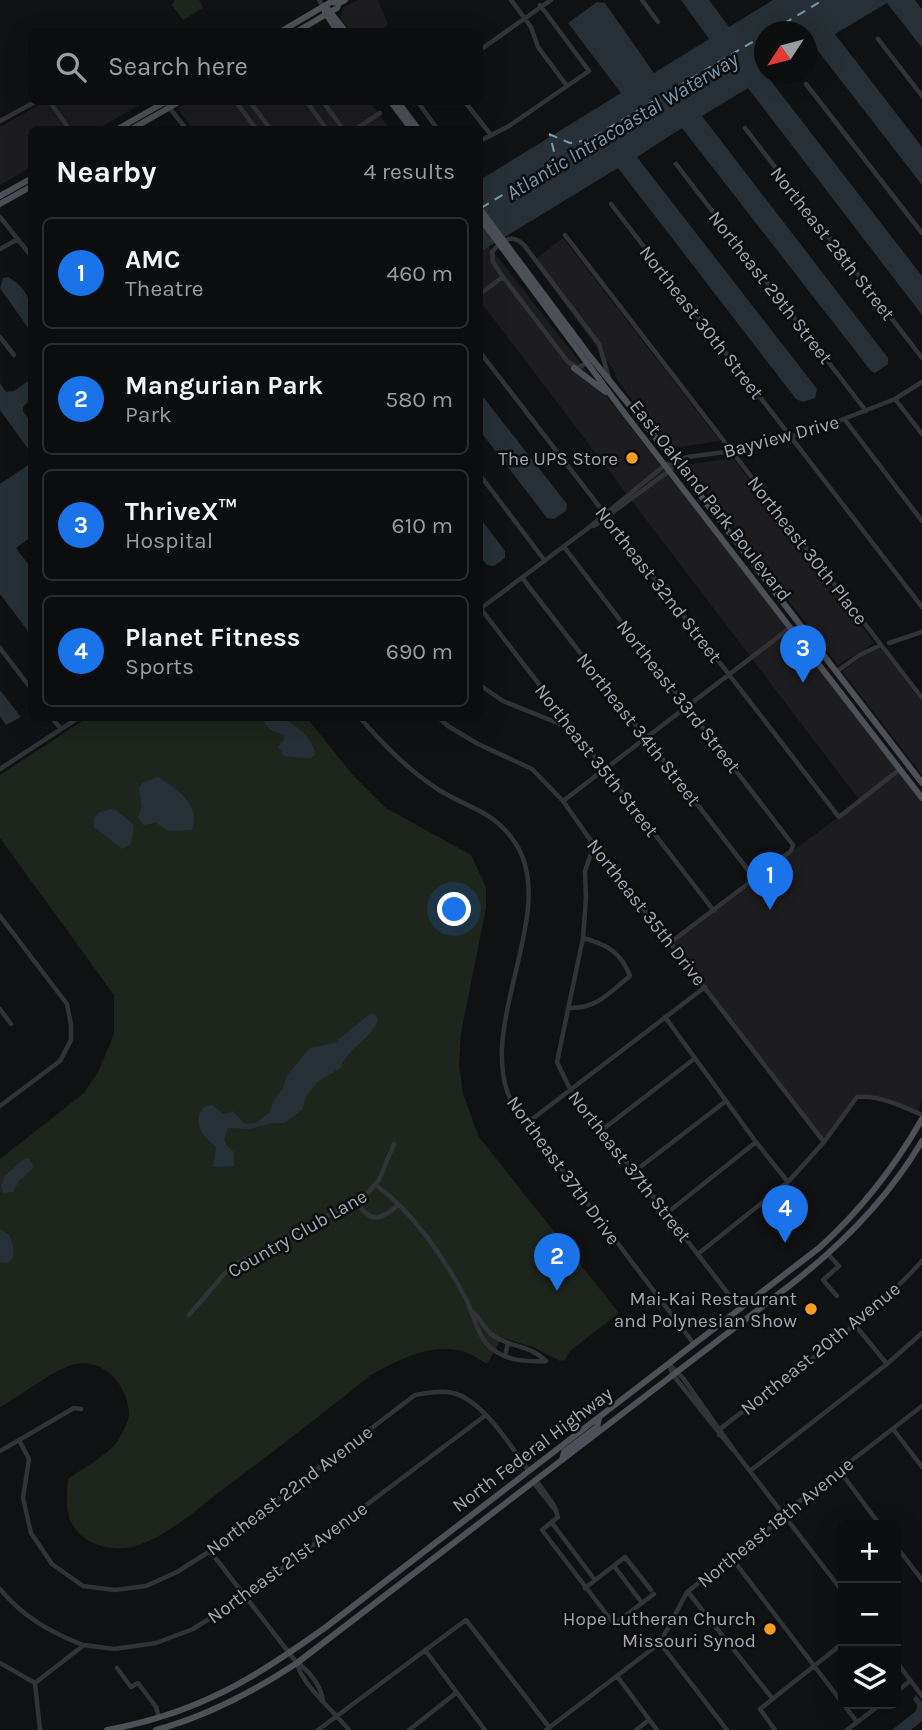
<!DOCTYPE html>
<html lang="en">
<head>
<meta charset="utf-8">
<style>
  body { margin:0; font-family:Karla,sans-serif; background:#151617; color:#f1f3f6 }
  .controls { position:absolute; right:21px; bottom:21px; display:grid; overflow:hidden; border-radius:10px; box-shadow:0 7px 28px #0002 }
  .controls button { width:63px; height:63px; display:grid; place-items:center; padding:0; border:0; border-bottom:2px solid #2c2d2e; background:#0c0d0e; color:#f1f3f6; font:35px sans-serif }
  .compass { position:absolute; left:754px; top:21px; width:63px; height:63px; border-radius:50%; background:#0c0d0e; box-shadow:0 7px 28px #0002; rotate:234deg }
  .you { position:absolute; left:455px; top:910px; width:24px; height:24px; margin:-18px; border:5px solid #fff; border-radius:50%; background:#1a73e8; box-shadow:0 0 0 10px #1a73e833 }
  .badge { display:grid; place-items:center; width:46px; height:46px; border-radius:50%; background:#1a73e8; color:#fff; font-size:23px; font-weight:700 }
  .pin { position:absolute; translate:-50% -58px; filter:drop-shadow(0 2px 4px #0008) }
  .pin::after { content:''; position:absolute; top:37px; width:24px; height:21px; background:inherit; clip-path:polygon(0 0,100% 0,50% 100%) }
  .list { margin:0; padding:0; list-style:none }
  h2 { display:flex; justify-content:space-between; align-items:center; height:91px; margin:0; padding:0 28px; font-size:30px }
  h2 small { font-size:23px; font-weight:400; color:#9a9c9e }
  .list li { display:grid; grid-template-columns:46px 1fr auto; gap:21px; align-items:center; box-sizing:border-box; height:112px; margin:0 14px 14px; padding:0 14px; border:2px solid #2c2d2e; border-radius:10px }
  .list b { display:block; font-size:26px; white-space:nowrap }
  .list p { margin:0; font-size:23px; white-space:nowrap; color:#9a9c9e }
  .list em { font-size:23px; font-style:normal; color:#9a9c9e }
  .icon { flex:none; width:38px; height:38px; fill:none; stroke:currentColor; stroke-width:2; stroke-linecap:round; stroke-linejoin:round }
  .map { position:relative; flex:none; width:922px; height:1730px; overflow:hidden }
  .search { position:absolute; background:#0c0d0e; box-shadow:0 7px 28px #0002; left:28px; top:28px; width:455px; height:77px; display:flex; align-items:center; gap:18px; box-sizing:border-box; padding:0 24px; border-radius:10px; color:#9a9c9e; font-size:26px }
  .panel { position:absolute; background:#0c0d0e; box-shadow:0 7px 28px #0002; left:28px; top:126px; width:455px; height:595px; border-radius:10px }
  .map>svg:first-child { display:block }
</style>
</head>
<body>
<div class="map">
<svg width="922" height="1730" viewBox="0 0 922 1730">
  <rect width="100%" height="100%" fill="#101112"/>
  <path fill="#1d1d1f" d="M358,0H378L388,24L381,31H351L340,18L344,7Z
    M44,102H145L97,129L32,130L31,167L0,185V127Z
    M188,102H370L390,129H193L177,108Z
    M563,238L720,441L673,448L665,444L618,381L613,369L533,261Z
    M489,246L922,800V1100L917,1113L898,1104L858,1095L824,1142L671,941L860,801L480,301V252Z
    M733,458L874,643L838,665L685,465Z
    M880,648L922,702V775L842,671L865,654Z"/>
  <path fill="#1d251d" d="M175,0H199L203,8L183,20L172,5Z
    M87,718H307L352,774L386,808L471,855L486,887V908L461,1033L459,1065L463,1094L479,1137L619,1313L570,1351L565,1360L560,1361L533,1347L502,1338L487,1364C480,1360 471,1353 462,1351C430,1343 398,1360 371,1375C320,1416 269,1455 217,1494C192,1513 167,1536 136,1546C113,1553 82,1545 71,1522C65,1509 67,1493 68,1479C82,1469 106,1456 116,1443C121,1436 129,1422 129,1413C128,1386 104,1358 76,1364C57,1367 19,1397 0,1407V1159L84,1093L98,1072L114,1034V995L0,838V775Z"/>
  <path fill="#273036" d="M681,0H709L729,27L773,0H915L922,9V48L887,3L835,34L922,147V185L815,47L807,52L806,32H764V74H771L767,76L922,276V315L748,88L702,116L888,358V364L875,373L871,371L682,128L637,157L817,389L815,398L803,402L796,399L618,168L480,252V180L621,93L568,23L597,2L605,3L654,73L709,39Z
    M8,277C32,291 32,307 31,332L0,288L3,278Z
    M31,379V399L23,407V411L31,423V453L0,410V383L6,392L14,391Z
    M480,393L567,504L566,511L554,519L547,518L480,431Z
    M31,463V537L16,548L31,568V635L0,594V484Z
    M480,518L505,551V558L494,566L487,565L480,556Z
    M0,690L21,717L6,725L0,716Z
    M270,718C291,718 309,733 316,754L311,758L284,756L278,747L284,739V735L271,730L264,723Z
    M157,777C176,786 202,807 192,830L169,831L156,823L143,825L138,817L142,807L139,789L142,783Z
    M110,809L116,810L134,825L131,844L122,849L94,827V818L98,813Z
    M371,1013L376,1015L378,1020C372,1039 347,1048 341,1068L317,1082L306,1097L302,1110L284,1123H272L250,1129L228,1128L224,1139L227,1146L234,1152V1166L213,1167L216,1147C203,1137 191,1122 204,1107L212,1105L224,1114L233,1111L245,1124L256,1123L269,1113L275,1098L283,1088L287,1076L306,1052L310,1048L334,1043Z
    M29,1158L33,1165L32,1169L19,1181L13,1192L3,1193L1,1185L5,1175C14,1170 18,1160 29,1158Z
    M0,1229C13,1234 14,1245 13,1258L8,1263L0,1262Z
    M916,1695L922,1702V1721L911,1730H892L916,1711L917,1705L913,1699Z"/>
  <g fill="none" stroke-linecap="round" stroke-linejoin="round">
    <path stroke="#769ab0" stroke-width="2" stroke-dasharray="9 7" stroke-linecap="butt" d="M770,32L823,0
      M549,134L570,143L589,140L764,35
      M481,208L547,168L555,156L550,135"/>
    <path stroke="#313337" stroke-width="4.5" d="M319,0L323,6
      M511,0L531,27L538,47L567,86
      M642,0L658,22
      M878,39L922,96
      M480,50L551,0
      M806,84L922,233
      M50,102L70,130
      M165,102L187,130
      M236,102L257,130
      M250,102L271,130
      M307,102L327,130
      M323,102L344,130
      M418,102L438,130
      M465,102L491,135
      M0,121L35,102
      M745,128L922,358
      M354,130L380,113
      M480,141L509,126L589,71L540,5
      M676,164L866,411
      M611,204L922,607
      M0,217L32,257
      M565,235L922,698
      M0,249L18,239
      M503,277L568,362L578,368L588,362
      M480,294L503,277L493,262L492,252C502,240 512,233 524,245L599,344L609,378
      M0,337L14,355
      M480,352L839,817L900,769
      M895,399L922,434
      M845,420L922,521
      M480,475L545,561
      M594,526L669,471L675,463
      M564,547L793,845L791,851L671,942
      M523,579L755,879
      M480,609L587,529L665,465L687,457L732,451L813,431L895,399L922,382
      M481,609L714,911
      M889,643L922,632
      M0,648L32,690
      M836,672L861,654L881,645
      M480,685L503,701L565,726H571
      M52,718L61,729
      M360,718C384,745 408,770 439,790C469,809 494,810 516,844C560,914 472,1029 513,1105L694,1344
      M439,718L448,726L478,744L532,769L563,801L594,845L824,1142
      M0,769L78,718
      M563,801L790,628
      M594,845L585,871L586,898L583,938L557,1062L570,1089L740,1309
      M0,916L67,1004L71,1025V1040L60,1061L0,1106
      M569,1008C597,1009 610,992 630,976C621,952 606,944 583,938
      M0,1009L11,1024
      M665,1017L756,1142L788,1182
      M527,1123L705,987
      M602,1130L694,1059
      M635,1171L726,1101
      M376,1185C413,1212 445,1259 466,1299C473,1313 476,1331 486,1343C502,1361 525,1362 546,1361
      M357,1202C370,1224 382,1220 398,1205
      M667,1213L756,1142
      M698,1254L788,1182L824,1142L857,1097C879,1095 902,1106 922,1115
      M828,1254L839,1266L823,1280L837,1296
      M473,1312C480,1318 484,1328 491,1334C508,1348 528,1343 546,1361
      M189,1315L226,1272L238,1263L365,1196L379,1180L394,1144
      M855,1325L887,1364
      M505,1356L508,1343
      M669,1364L683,1378L736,1453L843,1592
      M669,1365L673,1375L733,1450
      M893,1429L922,1467
      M719,1435L720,1429C789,1375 863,1326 922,1261
      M20,1442L29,1459L23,1498L31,1533L52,1564L83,1586L115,1590L146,1586L177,1572L210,1551L415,1395C427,1393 441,1390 453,1393C483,1400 511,1447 529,1471
      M0,1451L74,1408L81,1409
      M839,1470L880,1525
      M750,1471L887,1364L922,1333
      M536,1480L554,1505L558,1517L542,1530L614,1624L654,1594
      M533,1482L556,1511
      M552,1523L595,1580
      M896,1546L922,1580
      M210,1551L297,1663C308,1669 322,1687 323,1701
      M731,1557L857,1722
      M614,1566L642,1603
      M585,1588L625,1557L651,1590
      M0,1589C23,1617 50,1632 83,1645
      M688,1592L772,1698
      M660,1643L727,1730
      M425,1650L485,1730
      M896,1661L922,1696
      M0,1663L35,1683
      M297,1663C301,1684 335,1712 349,1730
      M117,1668L131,1687L138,1683L156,1707L159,1717
      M617,1676L657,1730
      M35,1683L84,1645L114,1649L156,1643L193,1629L244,1597L486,1415
      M35,1683L40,1730
      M896,1692L910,1681
      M318,1730L466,1620L549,1727
      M409,1730L456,1693
      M546,1730L660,1643L687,1592L782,1518L783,1514L922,1406
      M636,1730L649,1720
      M775,1730L760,1709L843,1643
      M847,1730L881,1704"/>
    <path stroke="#4d5056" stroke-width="6" d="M328,9L346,32
      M325,12L338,32
      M280,32L331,2L339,3
      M296,32L337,8L339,3L345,0
      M391,102L412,130
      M398,102L419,130
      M116,130L165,102
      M130,130L179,102
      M0,196L32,178
      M0,204L32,186
      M480,209L592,359L664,448L922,783
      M480,218L622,410L922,798
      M574,368L606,392
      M562,1460L564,1452L597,1427L599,1418
      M107,1730C196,1714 254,1679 326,1627L819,1248C861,1210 894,1168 922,1119
      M156,1730C207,1716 253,1692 297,1663L789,1286C842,1245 888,1199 922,1141"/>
  </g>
  <g fill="#f79d24" stroke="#0c0c0d" stroke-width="2.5">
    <circle cx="632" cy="458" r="7"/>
    <circle cx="811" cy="1309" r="7"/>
    <circle cx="770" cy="1629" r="7"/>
  </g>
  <g text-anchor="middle" stroke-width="5" stroke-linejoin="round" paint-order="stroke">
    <g font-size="19" fill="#a1a8b3" stroke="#0c0c0d">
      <text transform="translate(833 243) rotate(52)" y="7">Northeast 28th Street</text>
      <text transform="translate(771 287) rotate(52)" y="7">Northeast 29th Street</text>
      <text transform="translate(702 322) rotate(52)" y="7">Northeast 30th Street</text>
      <text transform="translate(781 436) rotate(-15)" y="7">Bayview Drive</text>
      <text transform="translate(711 500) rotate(52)" y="7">East Oakland Park Boulevard</text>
      <text transform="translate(808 550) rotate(52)" y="7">Northeast 30th Place</text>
      <text transform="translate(659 584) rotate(52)" y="7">Northeast 32nd Street</text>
      <text transform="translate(679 696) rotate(52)" y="7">Northeast 33rd Street</text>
      <text transform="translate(639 729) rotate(52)" y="7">Northeast 34th Street</text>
      <text transform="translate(597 760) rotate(52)" y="7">Northeast 35th Street</text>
      <text transform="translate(647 912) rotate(52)" y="7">Northeast 35th Drive</text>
      <text transform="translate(630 1166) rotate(52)" y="7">Northeast 37th Street</text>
      <text transform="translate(564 1170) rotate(54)" y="7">Northeast 37th Drive</text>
      <text transform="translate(297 1233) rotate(-30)" y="7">Country Club Lane</text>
      <text transform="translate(820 1348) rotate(-39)" y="7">Northeast 20th Avenue</text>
      <text transform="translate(532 1449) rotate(-37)" y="7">North Federal Highway</text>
      <text transform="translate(289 1490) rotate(-37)" y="7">Northeast 22nd Avenue</text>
      <text transform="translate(775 1522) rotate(-39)" y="7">Northeast 18th Avenue</text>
      <text transform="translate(287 1562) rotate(-36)" y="7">Northeast 21st Avenue</text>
    </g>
    <g font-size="19" fill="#a1a8b3" stroke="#0c0c0d" text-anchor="end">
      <text x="618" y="465">The UPS Store</text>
      <text x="797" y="1305">Mai-Kai Restaurant<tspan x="797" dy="22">and Polynesian Show</tspan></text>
      <text x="756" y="1625">Hope Lutheran Church<tspan x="756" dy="22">Missouri Synod</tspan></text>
    </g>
    <g font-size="21" font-style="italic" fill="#769ab0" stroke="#0c0c0d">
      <text transform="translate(622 126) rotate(-31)" y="7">Atlantic Intracoastal Waterway</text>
    </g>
  </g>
</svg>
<div class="controls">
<button>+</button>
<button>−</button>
<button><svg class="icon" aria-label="layers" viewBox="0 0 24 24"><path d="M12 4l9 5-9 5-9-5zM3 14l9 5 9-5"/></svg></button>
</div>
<svg class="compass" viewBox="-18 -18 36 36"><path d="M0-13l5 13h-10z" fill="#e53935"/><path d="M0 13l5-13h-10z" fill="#9a9c9e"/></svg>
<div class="you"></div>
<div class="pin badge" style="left:770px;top:910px">1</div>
<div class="pin badge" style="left:557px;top:1291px">2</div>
<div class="pin badge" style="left:803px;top:683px">3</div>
<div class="pin badge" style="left:785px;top:1243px">4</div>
<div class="search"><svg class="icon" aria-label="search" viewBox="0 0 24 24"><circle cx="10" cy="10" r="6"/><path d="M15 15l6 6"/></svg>Search here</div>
<section class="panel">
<h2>Nearby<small>4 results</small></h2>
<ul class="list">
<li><span class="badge">1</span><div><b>AMC</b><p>Theatre</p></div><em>460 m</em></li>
<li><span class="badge">2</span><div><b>Mangurian Park</b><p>Park</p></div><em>580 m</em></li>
<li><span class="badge">3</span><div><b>ThriveX™</b><p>Hospital</p></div><em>610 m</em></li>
<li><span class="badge">4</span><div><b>Planet Fitness</b><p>Sports</p></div><em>690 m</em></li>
</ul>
</section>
</div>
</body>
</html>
